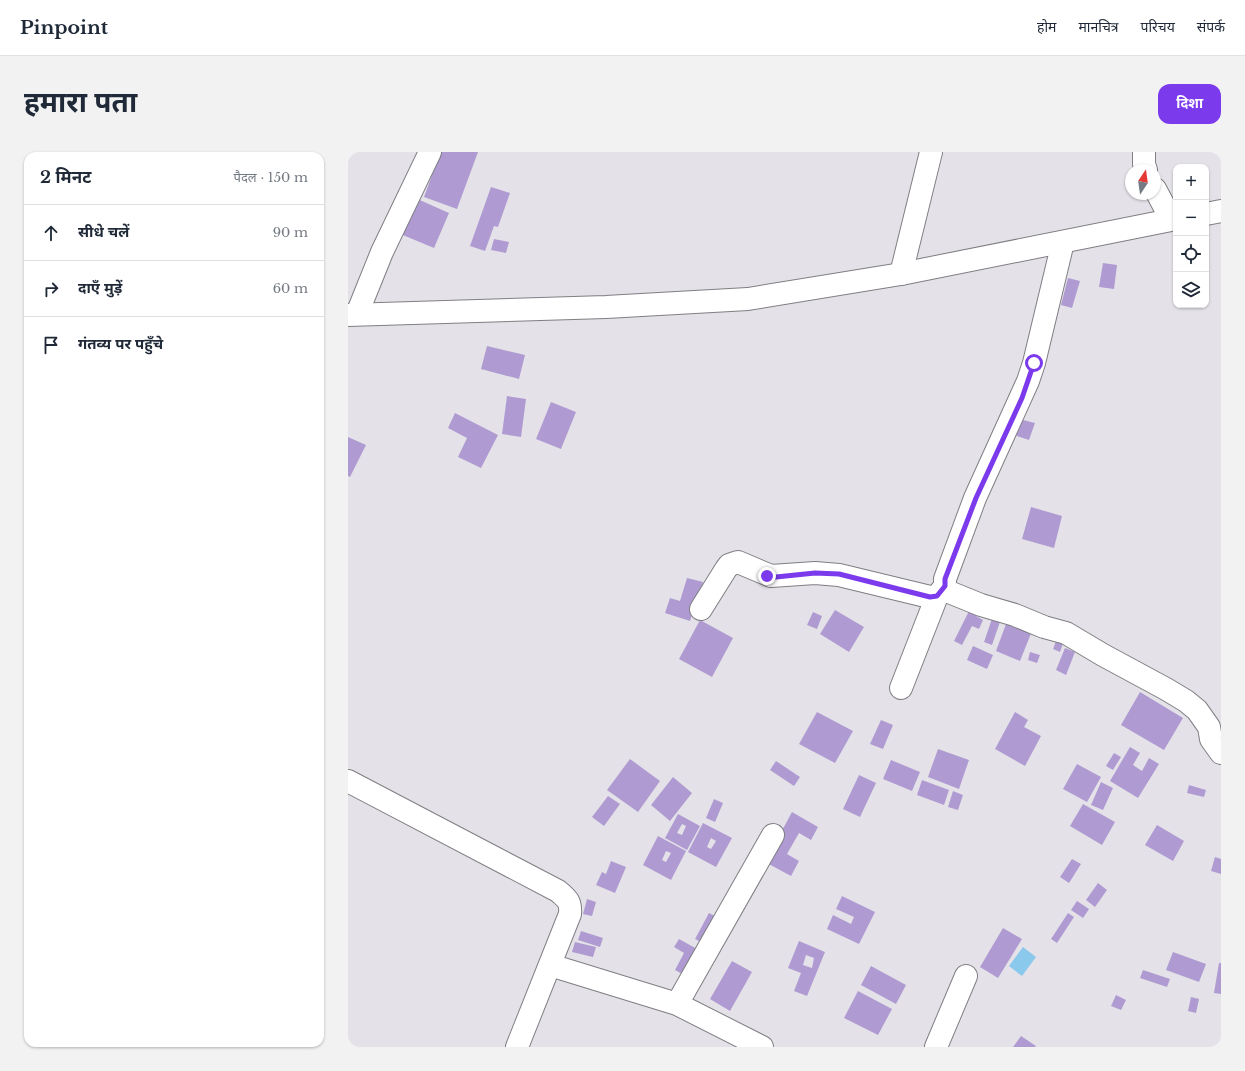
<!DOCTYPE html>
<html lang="hi">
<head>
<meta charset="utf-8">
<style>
  body { margin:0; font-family:"Libre Baskerville","Noto Sans Devanagari",serif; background:#f2f2f3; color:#1f2937 }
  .controls { position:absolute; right:12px; top:12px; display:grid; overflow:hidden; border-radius:8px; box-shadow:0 1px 3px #0004 }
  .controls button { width:36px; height:36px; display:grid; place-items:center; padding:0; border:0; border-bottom:1px solid #e0e1e3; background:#fff; color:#1f2937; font:20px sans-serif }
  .compass { position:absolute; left:777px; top:12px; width:36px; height:36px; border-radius:50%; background:#fff; box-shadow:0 1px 3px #0004; rotate:13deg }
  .stop { position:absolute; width:12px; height:12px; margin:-9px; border:3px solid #7c3aed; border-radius:50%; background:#fff }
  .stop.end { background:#7c3aed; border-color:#fff; box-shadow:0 1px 4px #0008 }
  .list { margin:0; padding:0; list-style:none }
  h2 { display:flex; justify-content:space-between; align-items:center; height:52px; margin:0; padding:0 16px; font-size:17px }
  h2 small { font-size:13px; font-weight:400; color:#747a83 }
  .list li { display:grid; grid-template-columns:26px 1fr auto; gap:12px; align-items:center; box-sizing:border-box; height:56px; padding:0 16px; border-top:1px solid #e0e1e3 }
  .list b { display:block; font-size:15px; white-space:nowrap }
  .list em { font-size:13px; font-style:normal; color:#747a83 }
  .icon { flex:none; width:22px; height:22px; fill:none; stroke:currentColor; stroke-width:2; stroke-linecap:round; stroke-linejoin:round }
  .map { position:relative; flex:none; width:873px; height:895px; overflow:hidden; border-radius:12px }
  header { display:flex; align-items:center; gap:24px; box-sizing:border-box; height:56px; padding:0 20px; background:#fff; border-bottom:1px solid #e0e1e3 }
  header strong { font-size:19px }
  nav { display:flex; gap:22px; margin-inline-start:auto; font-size:14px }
  .intro { display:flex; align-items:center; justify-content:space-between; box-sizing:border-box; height:96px; padding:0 24px }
  h1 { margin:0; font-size:28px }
  .button { padding:10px 18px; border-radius:12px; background:#7c3aed; color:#fff; font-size:14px; font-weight:700 }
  main { display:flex; gap:24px; padding:0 24px }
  aside { flex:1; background:#fff; border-radius:12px; box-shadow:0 1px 3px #0004 }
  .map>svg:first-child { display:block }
</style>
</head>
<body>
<header>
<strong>Pinpoint</strong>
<nav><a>होम</a><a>मानचित्र</a><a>परिचय</a><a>संपर्क</a></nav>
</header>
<div class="intro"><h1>हमारा पता</h1><a class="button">दिशा</a></div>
<main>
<aside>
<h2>2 मिनट<small>पैदल · 150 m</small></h2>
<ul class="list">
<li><svg class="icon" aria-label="ahead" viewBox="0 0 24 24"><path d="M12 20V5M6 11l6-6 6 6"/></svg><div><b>सीधे चलें</b></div><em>90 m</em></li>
<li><svg class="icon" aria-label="right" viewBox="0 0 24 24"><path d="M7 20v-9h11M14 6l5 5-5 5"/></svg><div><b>दाएँ मुड़ें</b></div><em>60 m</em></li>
<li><svg class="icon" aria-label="arrive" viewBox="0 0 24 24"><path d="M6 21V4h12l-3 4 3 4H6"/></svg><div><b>गंतव्य पर पहुँचे</b></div></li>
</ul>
</aside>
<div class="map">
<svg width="873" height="895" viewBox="0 0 873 895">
  <rect width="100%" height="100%" fill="#e4e2e8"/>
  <path fill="#8ac8ec" d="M675,795L688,805L674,824L661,814Z"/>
  <path fill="#af9bd2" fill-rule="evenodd" d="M86,0H130L109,57L76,45L91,4Z
    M143,35L162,41L150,75L146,74L137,99L122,94Z
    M65,45L101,61L86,96L50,81Z
    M146,87L161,90L158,101L143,98Z
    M755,111L769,113L766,137L751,135Z
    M720,126L732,129L724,156L713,153Z
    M139,194L177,203L171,227L133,217Z
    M159,244L178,247L173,285L154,282Z
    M203,250L228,260L213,297L188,287Z
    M107,261L150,283L133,316L110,305L119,286L100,276Z
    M671,267L687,271L681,288L666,283Z
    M0,285L18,293L2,325L0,324Z
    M683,355L714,364L706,396L674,387Z
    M339,426L355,430L342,469L317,461L322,446L332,449Z
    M624,453L632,457L628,464L635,468L631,477L624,474L614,493L606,489Z
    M487,458L516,475L501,500L472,482Z
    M465,460L474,464L469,477L459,473Z
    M646,461L654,464L644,493L636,490Z
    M661,464L686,474L672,509L648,499Z
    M352,468L385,486L364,525L331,507Z
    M711,481L718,483L712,500L705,497Z
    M625,494L645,503L639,517L619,508Z
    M717,496L727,500L718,523L708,518Z
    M682,500L692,503L689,511L680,508Z
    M792,540L835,566L816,598L773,573Z
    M469,560L505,579L487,611L451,592Z
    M667,560L680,568L676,575L693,584L677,614L647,597Z
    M533,568L545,573L535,597L522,592Z
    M782,595L792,601L785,613L794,619L801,606L811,612L790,646L762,629Z
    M590,597L621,608L611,637L580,625Z
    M766,601L773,605L765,618L758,614Z
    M282,607L312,629L290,660L259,638Z
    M543,608L572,620L564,639L535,627Z
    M428,609L452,625L446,634L422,618Z
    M729,612L753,625L739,650L715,637Z
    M511,623L528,631L512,665L495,657Z
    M325,625L344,641L322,669L303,653Z
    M574,628L601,638L596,653L569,643Z
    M753,630L765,636L755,658L743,653Z
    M841,633L858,638L856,645L839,641Z
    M605,639L615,643L610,658L600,655Z
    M260,644L272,652L256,674L244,665Z
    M366,647L375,651L367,670L358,666Z
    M735,652L767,670L754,693L722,674Z
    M444,660L470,675L463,688L451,681L439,702L451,709L443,724L417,710Z
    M330,662L352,674L339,698L317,686ZM334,672L338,674L334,683L329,681Z
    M355,671L384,686L368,715L340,700ZM363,686L368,689L363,697L359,695Z
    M809,673L836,689L825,709L797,693Z
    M310,684L338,699L323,728L295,713ZM318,699L323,701L318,710L314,708Z
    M867,705L873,707V722L863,719Z
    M724,707L733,712L721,731L712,725Z
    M263,709L278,715L267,741L248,733L254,720L258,722Z
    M750,731L759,738L747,755L738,748Z
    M494,744L527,760L511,792L479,777L485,763L503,772L506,765L488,757Z
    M239,747L248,750L244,764L235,762Z
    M729,749L741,757L735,766L723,758Z
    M361,761L369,765L355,791L347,787Z
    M720,761L726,765L709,791L703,787Z
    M655,776L674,787L650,826L632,815Z
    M233,779L255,786L252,795L230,788Z
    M331,787L349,797L336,823L327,818L336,801L326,795Z
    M451,789L477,800L459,844L446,839L453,821L440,816ZM458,803L466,806L464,816L455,813Z
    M227,790L248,795L245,805L224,800Z
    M825,800L858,812L851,830L818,818Z
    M384,809L404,820L382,859L362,847Z
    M871,811H873V842L866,841Z
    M523,814L558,833L548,852L513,833Z
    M795,818L822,827L819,835L792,826Z
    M510,839L544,857L530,883L496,866Z
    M768,843L778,848L773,858L763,854Z
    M843,845L851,847L848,861L840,859Z
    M673,884L688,894L687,895H665Z"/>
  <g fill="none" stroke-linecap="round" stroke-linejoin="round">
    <g stroke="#7f7e83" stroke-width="24">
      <path id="minor" d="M796,0V12L798,18
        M807,37L823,67
        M715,90L686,211L680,229L627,346L597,427V437L601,440L633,453L667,463L696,475L718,481L755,503L818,537L838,549L849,558L861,575L863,587L873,601
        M553,122L583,0
        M9,162L34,100L82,0
        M353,457L378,417L381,413L390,410L423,424L467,421L491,423L582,445L589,444L597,434
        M553,536L589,444
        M0,629L210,739C219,747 223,749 222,762L169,895
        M202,813L329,852L414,895
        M329,852L425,683
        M588,895L618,824"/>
    </g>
    <g stroke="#7f7e83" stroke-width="24">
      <path id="tertiary" d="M858,62L873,59
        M0,163L258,155L400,147L553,122L828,67"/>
    </g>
    <use href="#minor" stroke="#fff" stroke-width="22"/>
    <use href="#tertiary" stroke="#fff" stroke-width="22"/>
  </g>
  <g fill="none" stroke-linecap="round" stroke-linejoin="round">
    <path stroke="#7c3aed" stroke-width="5" d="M419,424L428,425L467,421L491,422L582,445L589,444L597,434V427L628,346L674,246L686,211"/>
  </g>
</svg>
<div class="controls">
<button>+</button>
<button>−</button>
<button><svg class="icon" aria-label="locate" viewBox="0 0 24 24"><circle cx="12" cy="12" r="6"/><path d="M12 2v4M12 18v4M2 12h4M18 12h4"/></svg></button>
<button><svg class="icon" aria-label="layers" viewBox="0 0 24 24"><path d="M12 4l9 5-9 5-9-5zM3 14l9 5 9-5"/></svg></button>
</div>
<svg class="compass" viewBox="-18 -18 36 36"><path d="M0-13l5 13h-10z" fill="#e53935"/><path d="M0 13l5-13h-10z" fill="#747a83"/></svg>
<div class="stop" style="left:686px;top:211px"></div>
<div class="stop end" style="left:419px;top:424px"></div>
</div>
</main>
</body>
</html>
